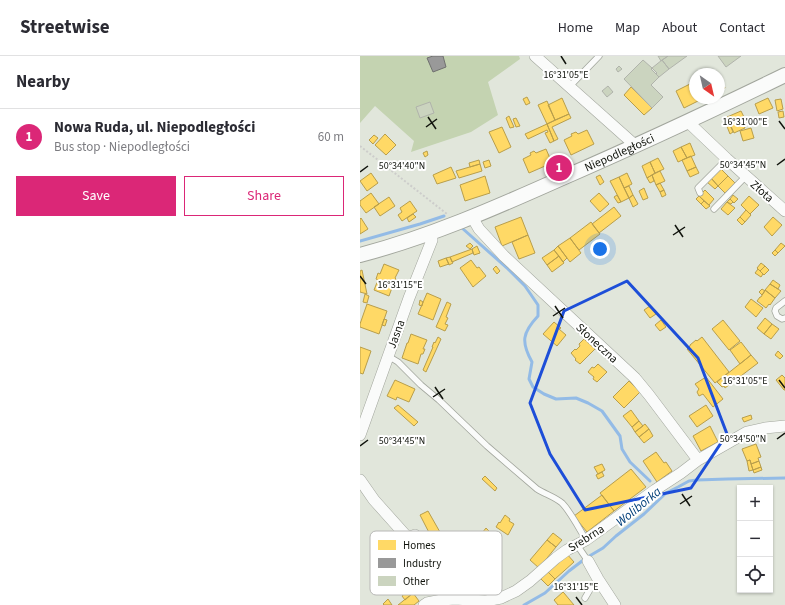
<!DOCTYPE html>
<html lang="en">
<head>
<meta charset="utf-8">
<style>
  body { margin:0; font-family:"Source Sans 3",sans-serif; background:#f7f7f7; color:#2b2b33 }
  .controls { position:absolute; right:12px; bottom:12px; display:grid; overflow:hidden; border-radius:0px; box-shadow:0 1px 3px #0004 }
  .controls button { width:36px; height:36px; display:grid; place-items:center; padding:0; border:0; border-bottom:1px solid #e1e1e2; background:#fff; color:#2b2b33; font:20px sans-serif }
  .compass { position:absolute; left:329px; top:12px; width:36px; height:36px; border-radius:50%; background:#fff; box-shadow:0 1px 3px #0004; rotate:146deg }
  .you { position:absolute; left:240px; top:193px; width:14px; height:14px; margin:-10px; border:3px solid #fff; border-radius:50%; background:#1a73e8; box-shadow:0 0 0 6px #1a73e833 }
  .badge { display:grid; place-items:center; width:26px; height:26px; border-radius:50%; background:#db2777; color:#fff; font-size:13px; font-weight:700 }
  .pin { position:absolute; translate:-50% -50%; border:2px solid #fff; box-shadow:0 1px 4px #0006 }
  .list { margin:0; padding:0; list-style:none }
  h2 { display:flex; justify-content:space-between; align-items:center; height:52px; margin:0; padding:0 16px; font-size:17px }
  h2 small { font-size:13px; font-weight:400; color:#7c7c81 }
  .list li { display:grid; grid-template-columns:26px 1fr auto; gap:12px; align-items:center; box-sizing:border-box; height:56px; padding:0 16px; border-top:1px solid #e1e1e2 }
  .list b { display:block; font-size:15px; white-space:nowrap }
  .list p { margin:0; font-size:13px; white-space:nowrap; color:#7c7c81 }
  .list em { font-size:13px; font-style:normal; color:#7c7c81 }
  .actions { display:flex; gap:8px; padding:12px 16px }
  .actions a { flex:1; padding:9px 0; border:1px solid #db2777; border-radius:0px; text-align:center; font-size:14px; color:#db2777 }
  .actions .main { background:#db2777; color:#fff }
  .icon { flex:none; width:22px; height:22px; fill:none; stroke:currentColor; stroke-width:2; stroke-linecap:round; stroke-linejoin:round }
  .map { position:relative; flex:none; width:425px; height:549px; overflow:hidden }
  header { display:flex; align-items:center; gap:24px; box-sizing:border-box; height:56px; padding:0 20px; background:#fff; border-bottom:1px solid #e1e1e2 }
  header strong { font-size:19px }
  nav { display:flex; gap:22px; margin-inline-start:auto; font-size:14px }
  main { display:flex }
  aside { flex:1; background:#fff }
  .map>svg:first-child { display:block }
</style>
</head>
<body>
<header>
<strong>Streetwise</strong>
<nav><a>Home</a><a>Map</a><a>About</a><a>Contact</a></nav>
</header>
<main>
<aside>
<h2>Nearby<small></small></h2>
<ul class="list">
<li><span class="badge">1</span><div><b>Nowa Ruda, ul. Niepodległości</b><p>Bus stop · Niepodległości</p></div><em>60 m</em></li>
</ul>
<div class="actions"><a class="main">Save</a><a>Share</a></div>
</aside>
<div class="map">
<svg width="425" height="549" viewBox="0 0 425 549">
  <rect width="100%" height="100%" fill="#e1e6db"/>
  <path fill="#c4d3b1" d="M0,0H159L160,3L128,26L138,59L111,76L51,96L54,85L15,50L0,67Z"/>
  <path fill="#ffd966" stroke="#b89e4b" d="M359,19L365,32L359,35Z
    M335,22V42H344L324,52L316,35L334,26L332,23Z
    M271,31L292,52L284,59L264,39Z
    M167,41L170,47L166,49L163,43Z
    M202,42L209,58L195,64L188,49Z
    M408,42L413,52L399,58L395,48Z
    M421,43L423,53L417,55L415,44Z
    M187,45L195,64L187,68L178,49Z
    M381,55L387,67L384,69L385,72L374,77L367,61Z
    M423,55L424,61L419,62L418,56Z
    M209,58L211,62L192,71L198,83L194,85L187,68Z
    M149,60L154,71L150,72L146,62Z
    M156,62L160,70L156,71L153,63Z
    M369,67L373,76L370,78L366,68Z
    M187,68L194,85L190,87L185,77L188,76L187,74L168,83L165,78Z
    M142,71L151,91L139,97L129,76Z
    M391,72L394,82L383,85L380,75Z
    M227,74L234,88L211,99L204,84L212,80L211,78L216,76L218,78Z
    M25,78L36,89L26,99L15,89Z
    M14,79L18,82L13,88L9,84Z
    M330,87L335,99L327,102L321,91Z
    M321,91L327,102L318,106L313,95Z
    M186,93L192,107L169,117L163,103L171,99L170,97L174,95L176,97Z
    M67,95L68,99L65,101L63,97Z
    M331,100L336,111L327,115L322,104Z
    M298,102L304,113L295,117L290,106Z
    M119,104L120,108L110,111L109,107Z
    M129,104L131,110L125,112L123,106Z
    M290,106L295,117L287,122L282,110Z
    M120,108L122,115L99,122L96,115Z
    M91,111L96,122L77,128L73,119Z
    M336,111L339,117L330,121L327,115Z
    M360,112L368,120L358,130L351,122Z
    M300,115L305,125L296,129L292,119Z
    M11,117L18,127L7,135L0,125Z
    M267,117L272,128L264,132L259,121Z
    M240,119L244,126L240,129L236,121Z
    M292,119L294,125L290,127L287,122Z
    M125,120L130,137L105,145L100,129Z
    M368,120L375,127L365,137L358,130Z
    M259,121L269,142L261,146L250,125Z
    M351,122L358,130L355,133L347,126Z
    M300,127L304,134L300,136L296,129Z
    M269,130L273,139L269,142L264,132Z
    M284,132L288,142L283,144L279,135Z
    M304,134L306,139L302,141L300,136Z
    M345,134L354,143L349,149L339,140Z
    M11,137L19,148L6,157L0,149V145Z
    M239,137L249,148L240,156L230,145Z
    M257,139L261,146L258,147L254,141Z
    M273,139L278,148L273,151L269,142Z
    M373,139L378,143L374,147L370,143Z
    M339,140L344,145L341,148L336,143Z
    M389,140L399,149L390,158L381,149Z
    M29,141L35,150L20,160L14,151Z
    M370,143L373,146L371,148L367,146Z
    M50,145L57,155L42,165L38,159L42,156L40,152Z
    M344,145L350,150L346,153L341,148Z
    M367,146L375,152L368,159L361,153Z
    M254,151L261,160L239,177L232,168Z
    M386,154L391,159L385,166L380,161Z
    M53,158L56,161L49,166L47,162Z
    M161,161L168,179L142,190L135,171Z
    M380,161L385,166L382,169L377,164Z
    M413,161L422,169L412,180L404,171Z
    M1,162L8,173L0,178V163Z
    M231,166L240,178L219,194L210,182Z
    M168,179L175,197L159,203L152,186Z
    M210,182L221,197L210,206L198,190Z
    M110,187L113,190L110,193L106,190Z
    M421,187L425,190L418,197L415,194Z
    M117,190L120,197L114,199L112,193Z
    M198,190L207,202L203,206L194,194Z
    M112,193L113,197L92,206L90,201Z
    M194,194L199,200L187,209L182,202Z
    M415,194L418,197L415,200L412,197Z
    M199,200L204,207L192,216L187,209Z
    M90,201L93,207L89,209L86,202Z
    M86,202L89,208L80,211L78,205Z
    M111,204L117,212L119,211L126,220L113,231L100,212Z
    M401,207L405,210L400,215L397,212Z
    M24,208L39,214L35,222L36,223L34,229H33L29,240L14,234L18,224L16,223L18,217L20,218Z
    M136,210L140,215L137,218L133,213Z
    M405,210L409,214L404,219L400,215Z
    M398,213L403,218L401,221L395,217Z
    M2,214L7,238L0,236V215Z
    M413,224L420,229L418,233L410,228Z
    M410,228L421,235L415,242L405,234Z
    M402,233L405,235L402,239L399,236Z
    M405,234L415,242L410,249L409,248L406,252L397,245L400,241H401Z
    M67,237L81,243L73,264L58,258Z
    M5,238L9,240L7,247L3,246Z
    M391,243L403,252L396,261L385,251Z
    M60,244L63,246L62,250L59,249Z
    M87,246L91,248L86,261L88,262L85,268L88,269L85,275L76,271Z
    M7,248L27,255L19,278L0,271V268Z
    M290,250L296,258L290,262L284,254Z
    M405,262L412,268L404,278L397,272Z
    M24,263L27,264L25,270L22,269Z
    M301,264L306,271L300,275L295,269Z
    M363,264L380,285L369,294L352,273Z
    M194,266L201,272L199,273L206,279L197,290L183,278Z
    M412,268L419,273L411,283L404,278Z
    M51,278L67,284L63,293H65L63,298H61L58,308L42,302L47,287H48Z
    M78,281L81,283L66,316L63,314L73,291H72L74,286L75,287Z
    M342,281L369,316L355,327L327,293L330,290V289L336,284L337,285Z
    M224,283L235,293L220,308L215,304L216,303L211,297L215,293L216,294L220,290L219,288Z
    M381,286L391,299L380,308L370,294Z
    M0,291L11,295L3,318L0,317Z
    M418,295L423,300L420,303L415,299Z
    M391,299L398,307L365,332L364,330L362,331L357,326Z
    M238,308L247,316L237,326L233,323L234,321L228,316L232,311L234,312Z
    M422,319L425,322V334H424L416,324Z
    M346,321L363,343L353,351L343,338L339,340L337,336L339,333L335,328Z
    M35,324L55,333L49,346L37,341L36,344L27,340Z
    M269,325L280,336L264,352L253,341Z
    M38,349L58,366L54,370L34,352Z
    M346,349L353,360L337,371L329,360Z
    M271,354L279,365L272,371L263,360Z
    M391,359L392,363L384,366L382,362Z
    M279,365L283,370L275,376L272,371Z
    M285,368L289,373L279,381L275,376Z
    M350,370L358,386L341,395L333,380Z
    M289,373L293,380L284,387L279,381Z
    M396,388L401,401L398,402L399,405L391,408L390,404L387,405L382,393Z
    M296,396L304,407L306,406L312,415L297,426L283,405Z
    M390,404L393,414L389,415L387,405Z
    M399,405L401,411L393,414L391,408Z
    M242,408L245,414L238,418L234,411Z
    M401,411L402,414L394,417L393,414Z
    M271,413L286,431L254,455L240,437Z
    M242,416L244,420L238,423L236,419Z
    M125,420L137,432L135,435L122,423Z
    M242,439L254,455L227,476L214,460Z
    M68,455L89,492L80,498L60,459Z
    M145,459L150,463L149,465L154,468L148,479L136,471L139,466L140,467Z
    M126,472L129,475L125,479L122,477Z
    M193,477L202,484L196,491L187,484Z
    M187,484L196,491L179,512L170,504Z
    M206,497L214,506L195,523L186,514Z
    M186,514L195,523L188,530L179,521Z
    M50,533L53,537L45,544L42,540Z
    M203,536L204,537L214,549H198L194,544Z
    M53,537L59,545L54,549H38Z
    M28,543L32,549H24L23,548Z"/>
  <path fill="#999" stroke="#70716f" d="M73,0H83L86,11L73,16L67,2Z"/>
  <g fill="none" stroke-linecap="round" stroke-linejoin="round">
    <path stroke="#93bbe6" stroke-width="3" d="M102,172L148,213L165,230L178,249V260C162,277 161,286 172,306L169,323L173,331L184,338L196,343L216,342L228,347L242,355L260,380L262,393L270,406L290,425
      M0,185L60,168L84,160
      M164,549L185,537L209,515L226,502L243,492L256,480L284,458L306,437L318,431L329,425L337,424L367,423L425,422"/>
  </g>
  <path fill="#cbd4bf" stroke="#b0b3ab" d="M298,0H308L301,5Z
    M308,0H327L309,13L302,4Z
    M358,0H381L366,11Z
    M283,4L292,12L291,13L299,21L291,29L303,41L292,52L264,23Z
    M302,4L309,13L299,21L296,18L297,17L292,12Z
    M259,10L262,13L258,16L256,13Z
    M248,30L253,36L247,41L242,35Z
    M70,46L74,57L60,62L56,51Z"/>
  <g fill="none" stroke-linecap="round" stroke-linejoin="round">
    <g stroke="#a2a69d" stroke-width="7">
      <path id="service" d="M209,31L239,0
        M340,137L338,132L367,103
        M354,153L386,120
        M425,245L416,252L415,255L417,260L422,263L425,262
        M28,300L38,306L61,329L79,344L127,390L177,433C185,438 195,441 202,447C210,455 220,474 226,484
        M217,489L228,505
        M225,542L232,530L238,523"/>
    </g>
    <g stroke="#a2a69d" stroke-width="12">
      <path id="minor" d="M175,0L276,90
        M327,65L367,103L425,155
        M112,161L119,173L144,200L275,322L289,339L338,404
        M0,379L49,242L72,184L71,177
        M0,424L14,444L48,482L55,479
        M228,505L238,523L255,549
        M64,549L67,547L82,544L95,543L126,545L141,542L156,535L170,525L196,502L207,494L226,484L295,434L321,417L338,404L387,376L405,372L425,370"/>
    </g>
    <g stroke="#a2a69d" stroke-width="16">
      <g id="tertiary">
        <path id="s1" d="M0,199C69,181 135,152 200,123C276,90 351,55 425,19"/>
      </g>
    </g>
    <path stroke="#cdcdcb" stroke-width="2" stroke-dasharray="2 2" stroke-linecap="butt" d="M0,90L87,158"/>
    <use href="#service" stroke="#fafbfa" stroke-width="5.5"/>
    <use href="#minor" stroke="#fafbfa" stroke-width="11"/>
    <use href="#tertiary" stroke="#fafbfa" stroke-width="14"/>
  </g>
  <path fill="none" stroke="#1d4ed8" stroke-width="3" stroke-linejoin="round" d="M267,225L338,302L367,378L331,432L225,454L190,398L170,347L204,255Z"/>
  <path fill="none" stroke="#11140d" stroke-width="1.5" d="M201,0L206,8M68,61L76,73M419,65L425,73M66,71L77,63M417,109L425,103M0,116L8,110M315,169L323,181M313,179L325,171M0,220L6,228M195,250L203,262M193,260L205,252M419,324L425,332M75,331L83,343M73,341L85,333M417,383L425,377M0,390L8,384M322,438L330,450M320,448L332,440M216,541L222,549"/>
  <g text-anchor="middle" stroke-width="4" stroke-linejoin="round" paint-order="stroke">
    <g font-size="12" fill="#11140d" stroke="#fff">
      <text dy="4" stroke="none"><textPath href="#s1" startOffset="279">Niepodległości</textPath></text>
      <text transform="translate(402 135) rotate(41)" y="4">Złota</text>
      <text transform="translate(36 278) rotate(-70)" y="4">Jasna</text>
      <text transform="translate(237 287) rotate(43)" y="4">Słoneczna</text>
      <text transform="translate(226 482) rotate(-32)" y="4">Srebrna</text>
    </g>
    <g font-size="13" font-style="italic" fill="#023f79" stroke="#fff">
      <text transform="translate(278 450) rotate(-39)" y="5">Woliborka</text>
    </g>
  </g>
  <rect x="10" y="475" width="132" height="64" rx="6" fill="#fff" stroke="#b8b8b6" stroke-width="1"/>
  <rect x="18" y="484" width="18" height="10" fill="#ffd966"/>
  <rect x="18" y="502" width="18" height="10" fill="#999"/>
  <rect x="18" y="520" width="18" height="10" fill="#cbd4bf"/>
  <g font-size="11" fill="#11140d">
    <text x="43" y="493">Homes</text>
    <text x="43" y="511">Industry</text>
    <text x="43" y="529">Other</text>
  </g>
  <g font-size="10" text-anchor="middle" fill="#11140d" stroke="#fff" stroke-width="4" stroke-linejoin="round" paint-order="stroke">
    <text x="206" y="22">16°31'05"E</text>
    <text x="385" y="69">16°31'00"E</text>
    <text x="383" y="112">50°34'45"N</text>
    <text x="42" y="113">50°34'40"N</text>
    <text x="40" y="232">16°31'15"E</text>
    <text x="385" y="328">16°31'05"E</text>
    <text x="383" y="386">50°34'50"N</text>
    <text x="42" y="388">50°34'45"N</text>
    <text x="216" y="534">16°31'15"E</text>
  </g>
</svg>
<div class="controls">
<button>+</button>
<button>−</button>
<button><svg class="icon" aria-label="locate" viewBox="0 0 24 24"><circle cx="12" cy="12" r="6"/><path d="M12 2v4M12 18v4M2 12h4M18 12h4"/></svg></button>
</div>
<svg class="compass" viewBox="-18 -18 36 36"><path d="M0-13l5 13h-10z" fill="#e53935"/><path d="M0 13l5-13h-10z" fill="#7c7c81"/></svg>
<div class="you"></div>
<div class="pin badge" style="left:199px;top:112px">1</div>
</div>
</main>
</body>
</html>
